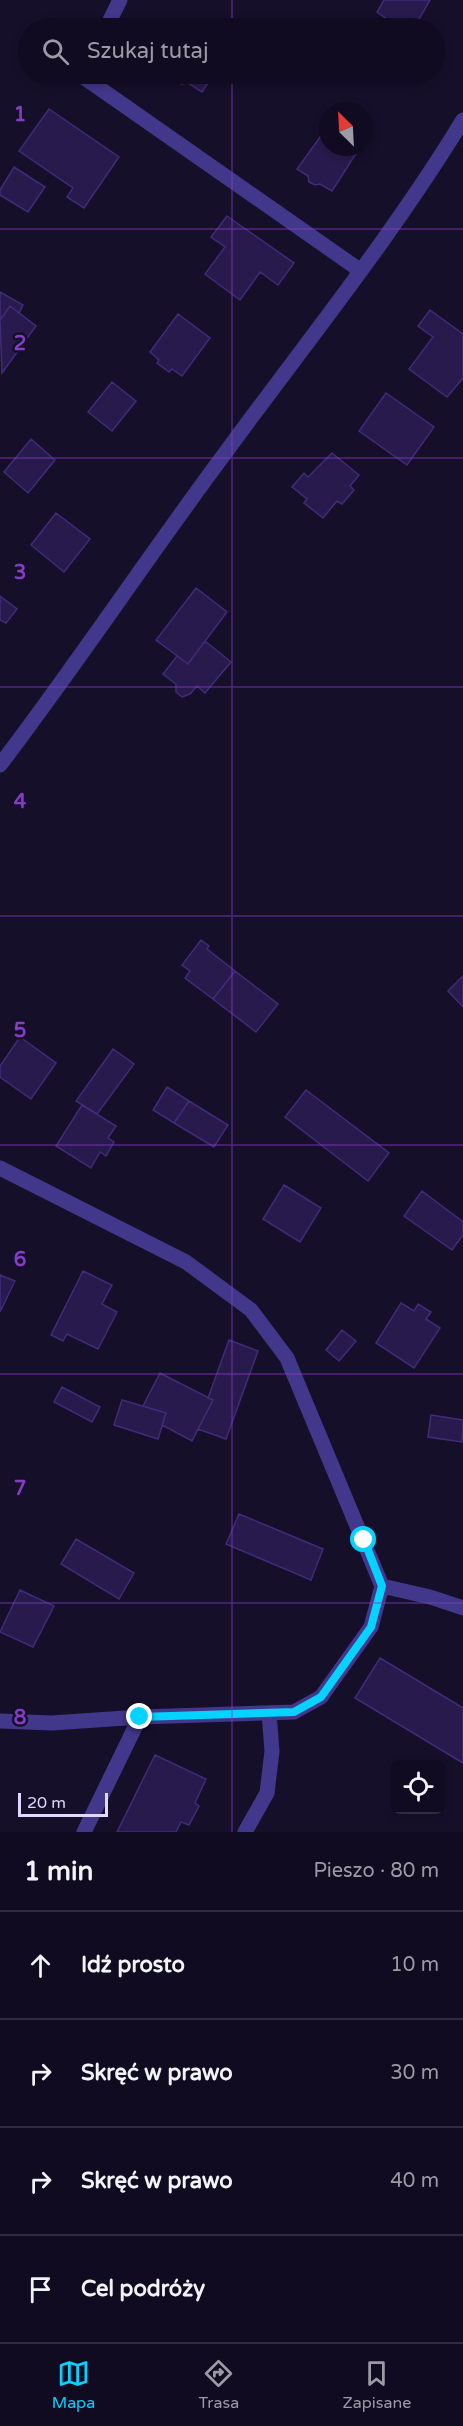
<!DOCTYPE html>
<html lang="pl">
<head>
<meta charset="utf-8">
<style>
  body { margin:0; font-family:"Varela Round",sans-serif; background:#1e192d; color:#f1f3f6 }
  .controls { position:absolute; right:18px; bottom:18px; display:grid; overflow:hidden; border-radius:9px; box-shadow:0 3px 9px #0003 }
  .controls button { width:54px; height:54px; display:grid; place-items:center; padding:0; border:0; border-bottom:2px solid #302b3e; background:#100b20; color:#f1f3f6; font:30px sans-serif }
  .compass { position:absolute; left:319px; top:102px; width:54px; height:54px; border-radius:50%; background:#100b20; box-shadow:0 3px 9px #0003; rotate:336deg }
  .scale { position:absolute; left:18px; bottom:15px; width:90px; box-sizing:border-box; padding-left:6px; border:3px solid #dfd8ff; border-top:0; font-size:16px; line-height:21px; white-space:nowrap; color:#dfd8ff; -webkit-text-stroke:4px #160f2a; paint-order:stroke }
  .stop { position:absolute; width:18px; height:18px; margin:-14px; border:4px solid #04d2ff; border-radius:50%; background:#fff }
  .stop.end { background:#04d2ff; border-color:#fff; box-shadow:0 2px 6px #0008 }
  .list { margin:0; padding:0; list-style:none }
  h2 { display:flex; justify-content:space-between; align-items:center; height:78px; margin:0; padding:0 24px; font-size:26px }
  h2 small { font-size:20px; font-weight:400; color:#9c9ba5 }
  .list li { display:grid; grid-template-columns:39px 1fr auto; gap:18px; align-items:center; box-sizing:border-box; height:108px; padding:0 24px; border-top:2px solid #302b3e }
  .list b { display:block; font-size:22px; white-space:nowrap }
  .list em { font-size:20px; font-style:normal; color:#9c9ba5 }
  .icon { flex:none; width:33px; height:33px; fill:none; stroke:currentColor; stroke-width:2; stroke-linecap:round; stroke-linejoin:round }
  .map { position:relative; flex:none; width:463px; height:1832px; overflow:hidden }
  .search { position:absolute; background:#100b20; box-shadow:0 3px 9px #0003; left:18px; right:18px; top:18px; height:66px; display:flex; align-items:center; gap:15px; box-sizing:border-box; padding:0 21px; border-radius:33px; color:#9c9ba5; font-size:22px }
  .sheet { height:510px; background:#100b20 }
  nav { display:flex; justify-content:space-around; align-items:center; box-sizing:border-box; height:84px; border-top:2px solid #302b3e; background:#100b20; font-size:16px; color:#9c9ba5 }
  nav a { display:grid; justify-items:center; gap:3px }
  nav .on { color:#04d2ff }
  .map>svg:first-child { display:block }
</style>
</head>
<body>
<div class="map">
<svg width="463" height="1832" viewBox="0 0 463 1832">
  <rect width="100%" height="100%" fill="#160f2a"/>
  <path fill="#281a4c" stroke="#412b79" stroke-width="1.5" d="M384,0H430L414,28L397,26L377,12Z
    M170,74H214L202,92L188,83L181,84Z
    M49,109L119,157L84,208L67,197L73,188L19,151Z
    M328,126V147H358L355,151L357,152L332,191L320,184L315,185L309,182L308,176L297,169Z
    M14,167L45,187L28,212L0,195V190Z
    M227,216L294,263L278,285L260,272L240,300L205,274L225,247L211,237Z
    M0,292L23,305L19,313L10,306L0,320Z
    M10,306L36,326L2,373L0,320Z
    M430,310L463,334V378L447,397L409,369L433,337L418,326Z
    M178,314L210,338L182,376L172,369L169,372L157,363L159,360L150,352Z
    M112,382L136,401L112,431L88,412Z
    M386,393L434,427L407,465L359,431Z
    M31,439L55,460L28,493L4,472Z
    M332,453L359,475L350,486L354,490L342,504L337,501L323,518L304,503L307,499L292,487L304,473L308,477Z
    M56,513L90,539L64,572L31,545Z
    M196,588L227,612L188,664L156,640Z
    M0,596L17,609L6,623L0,620Z
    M205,641L231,662L205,693L197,686L190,694L182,697L176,692V684L163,674L177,656L188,664Z
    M201,940L209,946L207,949L235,971L213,999L185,978L190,971L182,965Z
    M235,971L278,1004L256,1032L213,999Z
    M463,976V1007L448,991Z
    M20,1037L56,1063L31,1099L0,1077V1066Z
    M113,1049L134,1064L97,1114L76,1101Z
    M167,1087L189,1101L174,1123L153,1110Z
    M306,1090L389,1153L368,1181L285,1117Z
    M189,1101L228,1125L214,1147L174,1123Z
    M82,1105L116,1126L108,1138L114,1142L106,1156L100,1152L91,1168L56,1146Z
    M284,1185L321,1208L300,1242L263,1219Z
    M422,1191L463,1222V1235L452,1250L404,1216Z
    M83,1271L112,1285L102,1304L117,1312L98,1349L67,1334L63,1341L51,1335Z
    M0,1275L15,1281L0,1312Z
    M401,1303L414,1311L418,1304L431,1312L426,1319L440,1328L414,1368L376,1343Z
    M342,1330L356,1341L339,1361L326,1350Z
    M229,1340L258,1351L226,1439L198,1429L213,1400L208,1398Z
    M160,1373L213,1400L192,1441L162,1425L166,1413L143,1406Z
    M62,1387L100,1407L92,1422L54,1402Z
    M122,1400L166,1413L158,1439L114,1425Z
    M431,1415L463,1420L462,1442L428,1437Z
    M239,1514L323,1549L311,1580L226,1544Z
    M76,1539L134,1573L119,1599L61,1564Z
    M20,1590L54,1606L33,1647L0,1632Z
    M380,1658L463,1708V1763L355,1698Z
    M155,1755L206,1779L195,1803L199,1806L189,1825L181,1822L176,1832H117Z"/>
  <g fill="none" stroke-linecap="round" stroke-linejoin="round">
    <path stroke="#42388b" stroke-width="15" d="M84,1832L140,1717
      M245,1832L267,1793L272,1751L269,1713"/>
    <path stroke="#42388b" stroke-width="15" d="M106,28L120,0
      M83,74L82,76L361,271
      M0,765C77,664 147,558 223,456C304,345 391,238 463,120
      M0,1168L186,1262L251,1310L287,1358L382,1586L371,1627L321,1697L294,1712L140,1717L52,1723L0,1721
      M382,1586L430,1597L463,1608"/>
  </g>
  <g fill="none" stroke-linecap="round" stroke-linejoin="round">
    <path stroke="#04d2ff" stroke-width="8" d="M140,1717L294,1712L321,1697L371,1627L382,1586L364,1540"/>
  </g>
  <path fill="none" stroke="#853dc5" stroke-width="1.5" stroke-opacity="0.55" d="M232,0V28M232,74V1832M0,229H463M0,458H463M0,687H463M0,916H463M0,1145H463M0,1374H463M0,1603H463"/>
  <g font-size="20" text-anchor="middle" font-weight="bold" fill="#853dc5" stroke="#160f2a" stroke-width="5" stroke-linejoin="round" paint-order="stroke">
    <text x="20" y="121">1</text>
    <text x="20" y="350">2</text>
    <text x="20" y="579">3</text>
    <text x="20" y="808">4</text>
    <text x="20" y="1037">5</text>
    <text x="20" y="1266">6</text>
    <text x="20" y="1495">7</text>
    <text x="20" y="1724">8</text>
  </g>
</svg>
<div class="controls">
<button><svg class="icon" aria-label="locate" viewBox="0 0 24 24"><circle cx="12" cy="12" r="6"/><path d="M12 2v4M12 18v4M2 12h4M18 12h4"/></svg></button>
</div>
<svg class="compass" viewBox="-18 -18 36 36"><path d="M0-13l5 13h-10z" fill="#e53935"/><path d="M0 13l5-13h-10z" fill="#9c9ba5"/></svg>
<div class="scale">20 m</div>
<div class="stop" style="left:364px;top:1540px"></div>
<div class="stop end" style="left:140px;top:1717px"></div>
<div class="search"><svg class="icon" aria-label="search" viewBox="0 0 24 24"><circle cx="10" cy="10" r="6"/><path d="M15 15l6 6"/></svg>Szukaj tutaj</div>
</div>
<section class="sheet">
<h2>1 min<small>Pieszo · 80 m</small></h2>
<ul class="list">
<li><svg class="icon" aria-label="ahead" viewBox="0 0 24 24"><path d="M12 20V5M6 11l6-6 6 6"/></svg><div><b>Idź prosto</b></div><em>10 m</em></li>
<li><svg class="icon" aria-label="right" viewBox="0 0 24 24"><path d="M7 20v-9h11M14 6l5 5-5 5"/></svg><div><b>Skręć w prawo</b></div><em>30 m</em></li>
<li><svg class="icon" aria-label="right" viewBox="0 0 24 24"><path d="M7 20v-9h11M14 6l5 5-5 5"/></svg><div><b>Skręć w prawo</b></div><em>40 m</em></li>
<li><svg class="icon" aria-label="arrive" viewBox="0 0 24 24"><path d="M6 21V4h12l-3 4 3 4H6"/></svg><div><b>Cel podróży</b></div></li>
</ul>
</section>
<nav>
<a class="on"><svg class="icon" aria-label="map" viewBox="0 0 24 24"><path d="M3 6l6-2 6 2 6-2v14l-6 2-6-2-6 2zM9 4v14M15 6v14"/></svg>Mapa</a>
<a><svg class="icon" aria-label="directions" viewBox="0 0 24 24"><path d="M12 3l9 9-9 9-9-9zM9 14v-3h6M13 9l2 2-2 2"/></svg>Trasa</a>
<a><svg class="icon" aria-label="saved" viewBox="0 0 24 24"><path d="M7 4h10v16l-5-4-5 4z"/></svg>Zapisane</a>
</nav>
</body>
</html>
